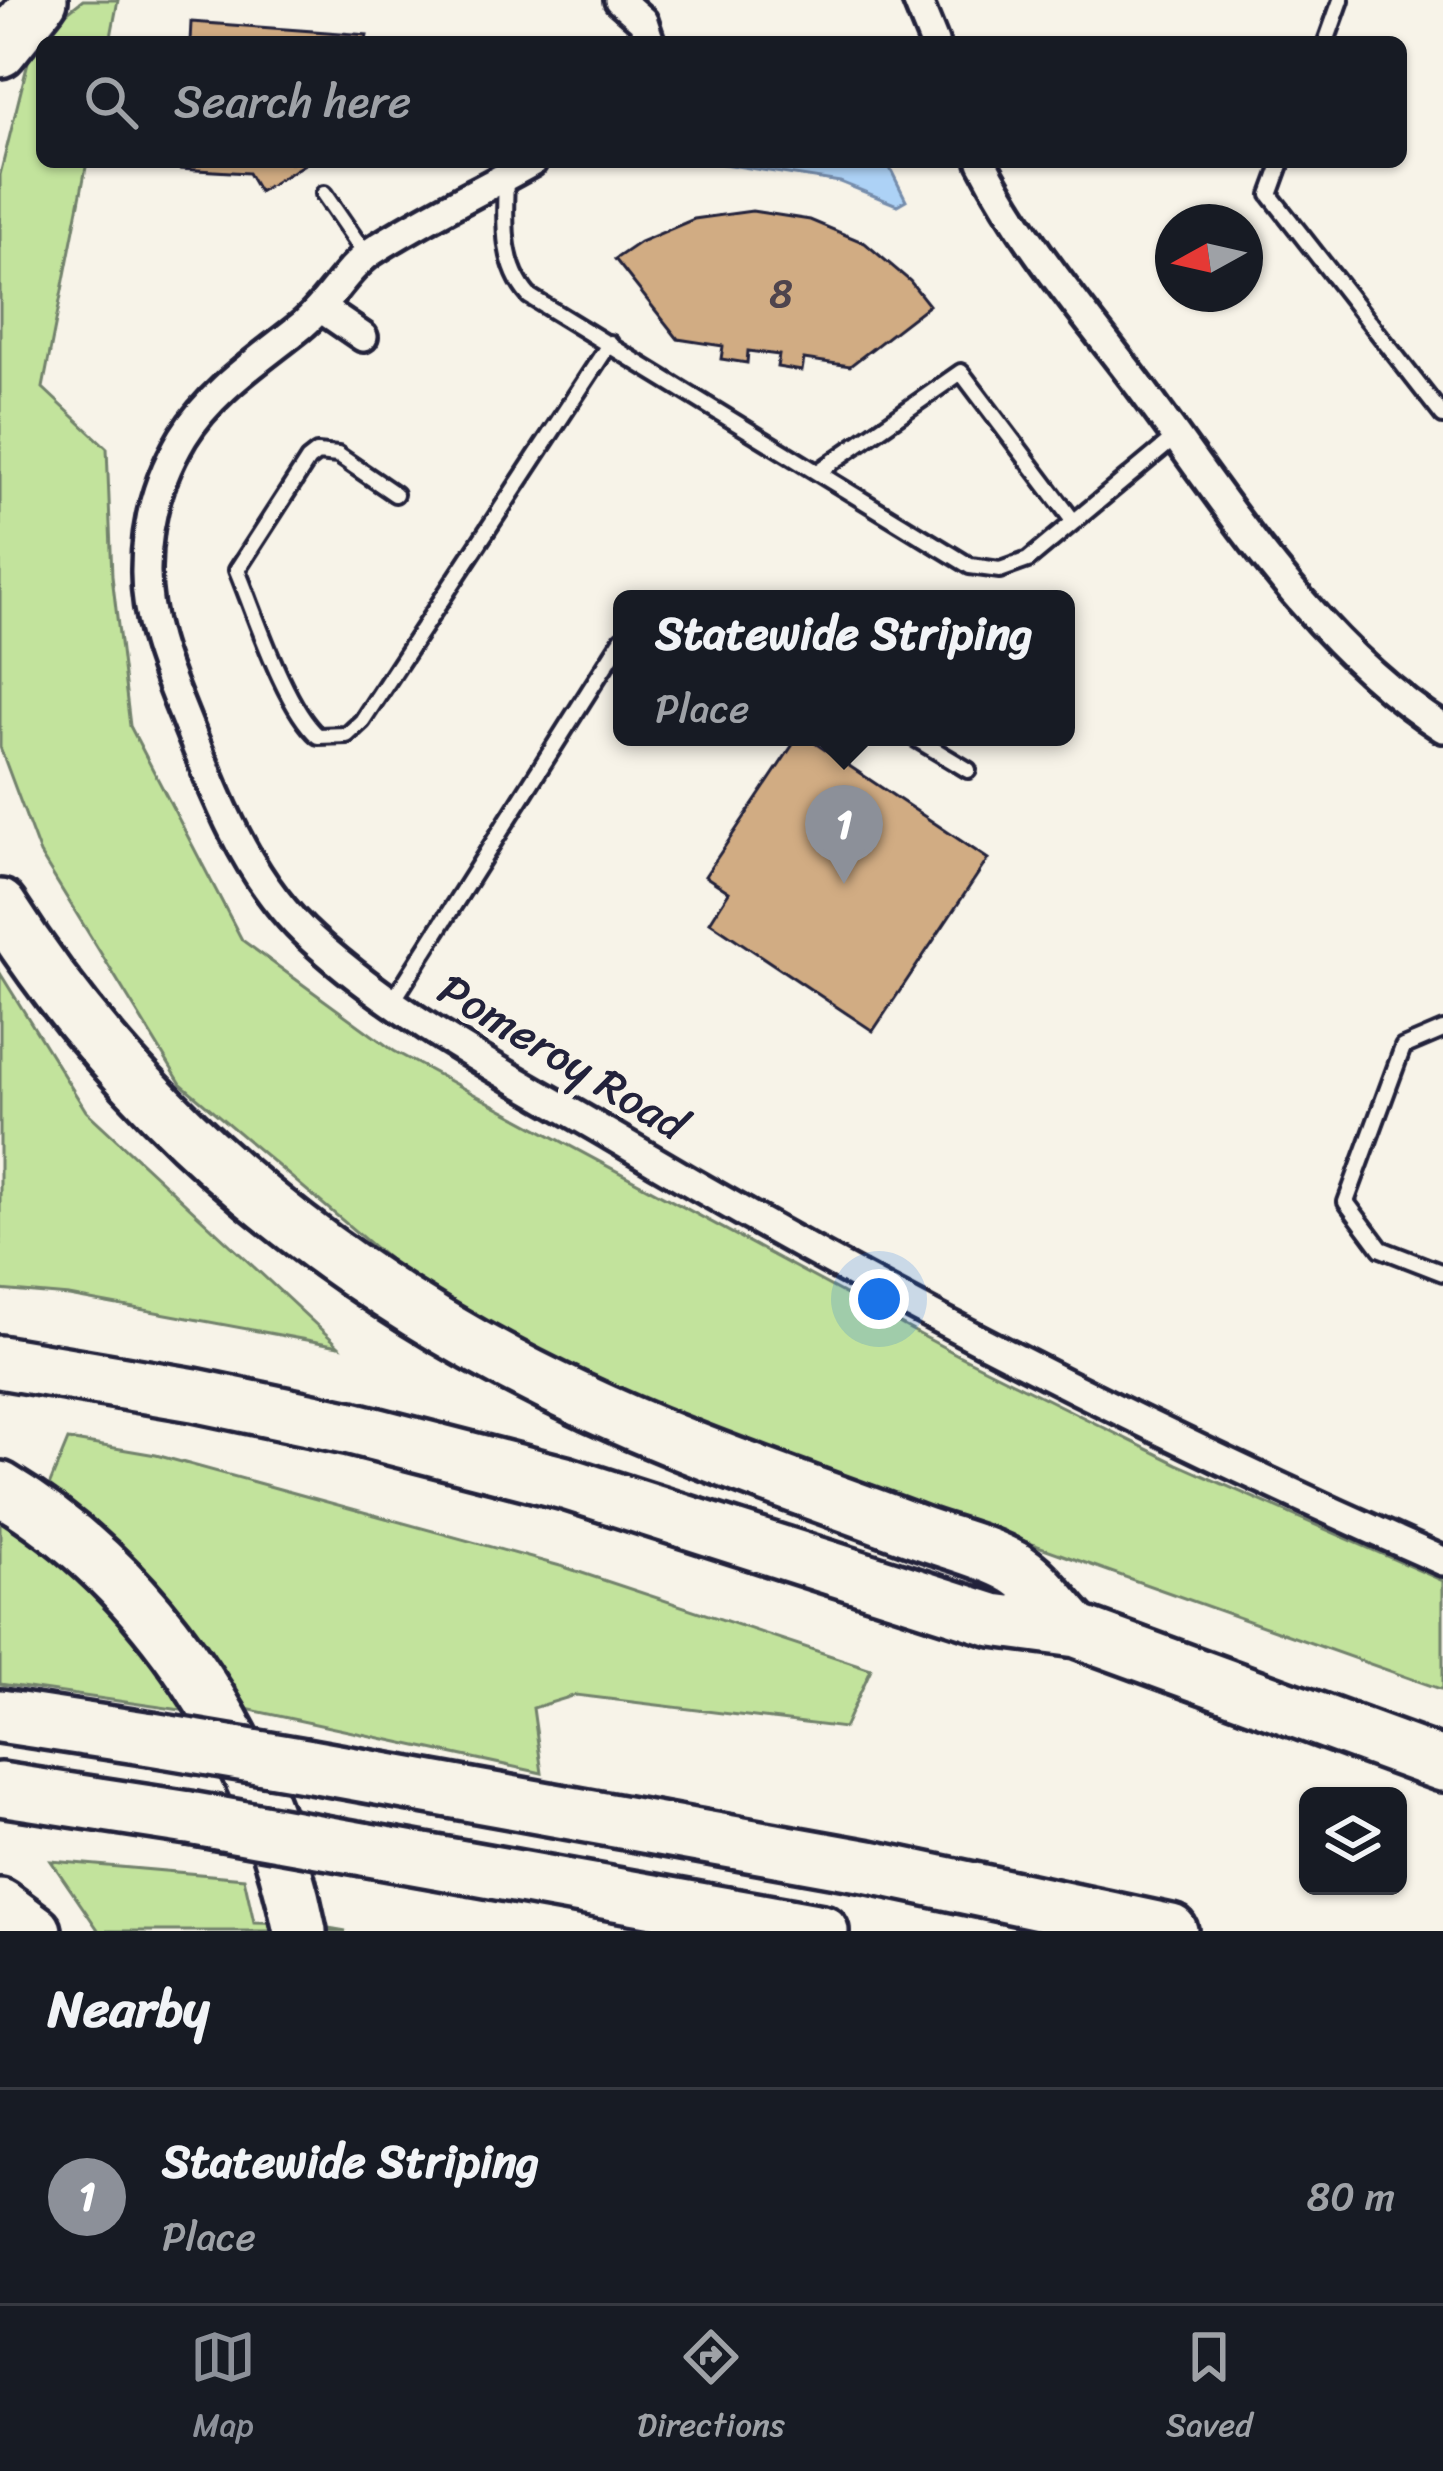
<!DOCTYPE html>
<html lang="en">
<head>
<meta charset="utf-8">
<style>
  body { margin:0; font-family:Sriracha,sans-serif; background:#20242c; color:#f1f3f6 }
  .controls { position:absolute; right:36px; bottom:36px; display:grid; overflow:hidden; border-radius:18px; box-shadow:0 3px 9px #0004 }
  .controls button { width:108px; height:108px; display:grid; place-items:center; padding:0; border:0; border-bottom:3px solid #363941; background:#171b24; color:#f1f3f6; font:60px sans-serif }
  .compass { position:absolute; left:1155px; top:204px; width:108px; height:108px; border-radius:50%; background:#171b24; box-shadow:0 3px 9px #0004; rotate:262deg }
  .you { position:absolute; left:879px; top:1299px; width:42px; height:42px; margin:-30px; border:9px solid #fff; border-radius:50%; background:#1a73e8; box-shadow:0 0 0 18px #1a73e833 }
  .badge { display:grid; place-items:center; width:78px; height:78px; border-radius:50%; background:#8c9099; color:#fff; font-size:39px; font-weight:700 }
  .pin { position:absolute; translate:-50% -99px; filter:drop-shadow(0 3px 6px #0008) }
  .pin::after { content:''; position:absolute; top:63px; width:42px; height:36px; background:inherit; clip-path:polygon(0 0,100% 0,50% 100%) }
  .popup { position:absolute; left:613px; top:590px; width:462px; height:156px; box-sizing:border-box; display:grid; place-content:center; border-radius:18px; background:#171b24; filter:drop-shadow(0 3px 9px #0005); font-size:39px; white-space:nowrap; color:#9ea1a6 }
  .popup b { font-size:45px; color:#f1f3f6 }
  .popup::after { content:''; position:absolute; left:50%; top:100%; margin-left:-24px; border:24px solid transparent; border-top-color:#171b24 }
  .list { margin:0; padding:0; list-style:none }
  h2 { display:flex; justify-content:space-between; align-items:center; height:156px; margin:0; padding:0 48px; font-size:51px }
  h2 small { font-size:39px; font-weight:400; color:#9ea1a6 }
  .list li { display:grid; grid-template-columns:78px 1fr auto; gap:36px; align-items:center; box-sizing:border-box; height:216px; padding:0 48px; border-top:3px solid #363941 }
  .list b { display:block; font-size:45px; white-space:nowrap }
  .list p { margin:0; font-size:39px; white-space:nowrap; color:#9ea1a6 }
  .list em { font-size:39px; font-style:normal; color:#9ea1a6 }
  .icon { flex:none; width:66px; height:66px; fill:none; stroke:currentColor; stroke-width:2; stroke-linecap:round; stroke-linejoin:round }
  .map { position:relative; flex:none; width:1443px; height:1931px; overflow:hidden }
  .search { position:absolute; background:#171b24; box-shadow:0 3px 9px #0004; left:36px; right:36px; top:36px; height:132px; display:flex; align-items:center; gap:30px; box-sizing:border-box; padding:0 42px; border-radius:18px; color:#9ea1a6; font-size:45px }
  .sheet { height:372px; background:#171b24 }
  nav { display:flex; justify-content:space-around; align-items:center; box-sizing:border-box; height:168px; border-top:3px solid #363941; background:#171b24; font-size:33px; color:#9ea1a6 }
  nav a { display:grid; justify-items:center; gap:6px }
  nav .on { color:#8c9099 }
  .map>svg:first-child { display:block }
</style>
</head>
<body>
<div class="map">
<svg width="1443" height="1931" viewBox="0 0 1443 1931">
  <rect width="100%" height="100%" fill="#f7f3e8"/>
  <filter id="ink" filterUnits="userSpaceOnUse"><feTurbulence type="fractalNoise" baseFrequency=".00833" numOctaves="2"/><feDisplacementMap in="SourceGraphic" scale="24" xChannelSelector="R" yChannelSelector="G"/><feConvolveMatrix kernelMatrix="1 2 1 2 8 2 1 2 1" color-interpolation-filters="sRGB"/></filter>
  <g filter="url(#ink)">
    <path fill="#c2e39c" stroke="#72826c" stroke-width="3" d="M83,0H118L110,42H42V162H87L43,388L107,448L112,576L130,726L242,940L394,1051L958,1355L1177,1464L1443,1581V1690L503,1356L181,1084L40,854L0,747V175L34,38Z
      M0,973L86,1111L339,1346L69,1296L0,1290Z
      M68,1440L156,1455L564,1567L871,1669L844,1728L576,1695L533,1708L542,1773L246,1709L158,1585L49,1486Z
      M0,1519L62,1563L147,1654L188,1711L0,1684Z
      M51,1861L244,1878L254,1922L300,1923L346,1931H99Z"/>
    <path fill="#add2f6" stroke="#758cab" stroke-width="3" d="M710,162H887L906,200L897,205L840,182Z"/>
    <path fill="#d1ac83" stroke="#22223b" stroke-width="3" d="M191,22L367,35L366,42H190Z
      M181,162H308L259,192L248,173L180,169Z
      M752,211L810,220L865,243L910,281L929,305L850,366L804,359L802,371L777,367L779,355L748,351L747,363L721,359L723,346L678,339L615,259L640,242L694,219Z
      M798,737H806L988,859L873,1031L710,922L729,892L705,876Z"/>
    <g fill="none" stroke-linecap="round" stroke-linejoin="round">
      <g stroke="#22223b" stroke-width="22">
        <path id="service" d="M1326,42L1341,0
          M1282,162L1270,195L1443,416
          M506,177C505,219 500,263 529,296L970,566L1000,570L1028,560L1177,436
          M324,194L366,255
          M818,472L961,372L1074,522
          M395,494L338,455L317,453L308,460L237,570C255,613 284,706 318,736L347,735L362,721L610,343
          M913,737L968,770
          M393,1001L622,639
          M1443,1030L1403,1047L1346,1202L1381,1249L1443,1273"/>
      </g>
      <g stroke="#22223b" stroke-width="36">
        <path id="minor" d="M619,0L643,21L650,42
          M917,0L934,42
          M532,162C479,192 421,219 371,252C344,271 327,306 300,327C259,360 211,391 183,437C159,477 146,523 146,569C145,624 167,673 187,723C219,802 248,882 313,940C401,1020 510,1076 612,1136C879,1295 1159,1436 1443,1561
          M982,162C1024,244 1085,314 1140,387C1230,508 1314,645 1443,728
          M322,309L363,337"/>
      </g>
      <g stroke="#22223b" stroke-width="60">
        <path id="motorway" d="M0,51L41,0
          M0,906C160,1159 405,1334 680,1443C759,1475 840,1502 919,1532C949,1543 985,1551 1013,1567C1037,1580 1058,1612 1077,1631
          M0,1362L194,1395L351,1428L565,1483L993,1620L1077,1631L1443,1765
          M0,1488C157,1581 265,1754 300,1931
          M0,1716L151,1739
          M305,1765L870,1867L1171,1931
          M0,1789L189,1818
          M363,1849L822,1931
          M0,1905L35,1931"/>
      </g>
      <use href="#service" stroke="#f7f3e8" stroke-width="14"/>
      <use href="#minor" stroke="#f7f3e8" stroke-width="27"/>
      <use href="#motorway" stroke="#f7f3e8" stroke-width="51"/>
      <g stroke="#22223b" stroke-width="60" stroke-linecap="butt">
        <path id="motorway-bridge" d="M151,1739L305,1765
          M189,1818L363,1849"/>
      </g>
      <use href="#motorway-bridge" stroke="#f7f3e8" stroke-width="51"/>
    </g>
  </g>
  <g text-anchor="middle" stroke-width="12" stroke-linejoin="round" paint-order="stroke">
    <g font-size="39" fill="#4e444d">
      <text x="781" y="307">8</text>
    </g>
    <g font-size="45" fill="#22223b" stroke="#f7f3e8">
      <text transform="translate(563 1056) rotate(31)" y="16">Pomeroy Road</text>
    </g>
  </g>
</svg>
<div class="controls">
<button><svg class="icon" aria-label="layers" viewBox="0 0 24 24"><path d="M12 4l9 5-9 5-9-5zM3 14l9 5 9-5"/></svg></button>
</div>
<svg class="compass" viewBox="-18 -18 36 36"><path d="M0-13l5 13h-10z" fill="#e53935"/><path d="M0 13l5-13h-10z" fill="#9ea1a6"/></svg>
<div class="you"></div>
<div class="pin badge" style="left:844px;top:884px">1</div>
<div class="popup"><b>Statewide Striping</b>Place</div>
<div class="search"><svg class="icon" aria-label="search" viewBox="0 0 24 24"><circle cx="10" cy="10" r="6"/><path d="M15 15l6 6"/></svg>Search here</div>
</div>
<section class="sheet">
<h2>Nearby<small></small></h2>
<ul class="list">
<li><span class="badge">1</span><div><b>Statewide Striping</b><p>Place</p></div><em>80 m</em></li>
</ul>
</section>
<nav>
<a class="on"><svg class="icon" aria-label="map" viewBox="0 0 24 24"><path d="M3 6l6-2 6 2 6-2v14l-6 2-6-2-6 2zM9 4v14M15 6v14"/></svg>Map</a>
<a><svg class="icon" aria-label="directions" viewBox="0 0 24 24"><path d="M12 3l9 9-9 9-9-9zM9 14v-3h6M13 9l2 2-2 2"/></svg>Directions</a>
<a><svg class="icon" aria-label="saved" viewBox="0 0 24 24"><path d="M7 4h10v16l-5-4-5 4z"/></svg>Saved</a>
</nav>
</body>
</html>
